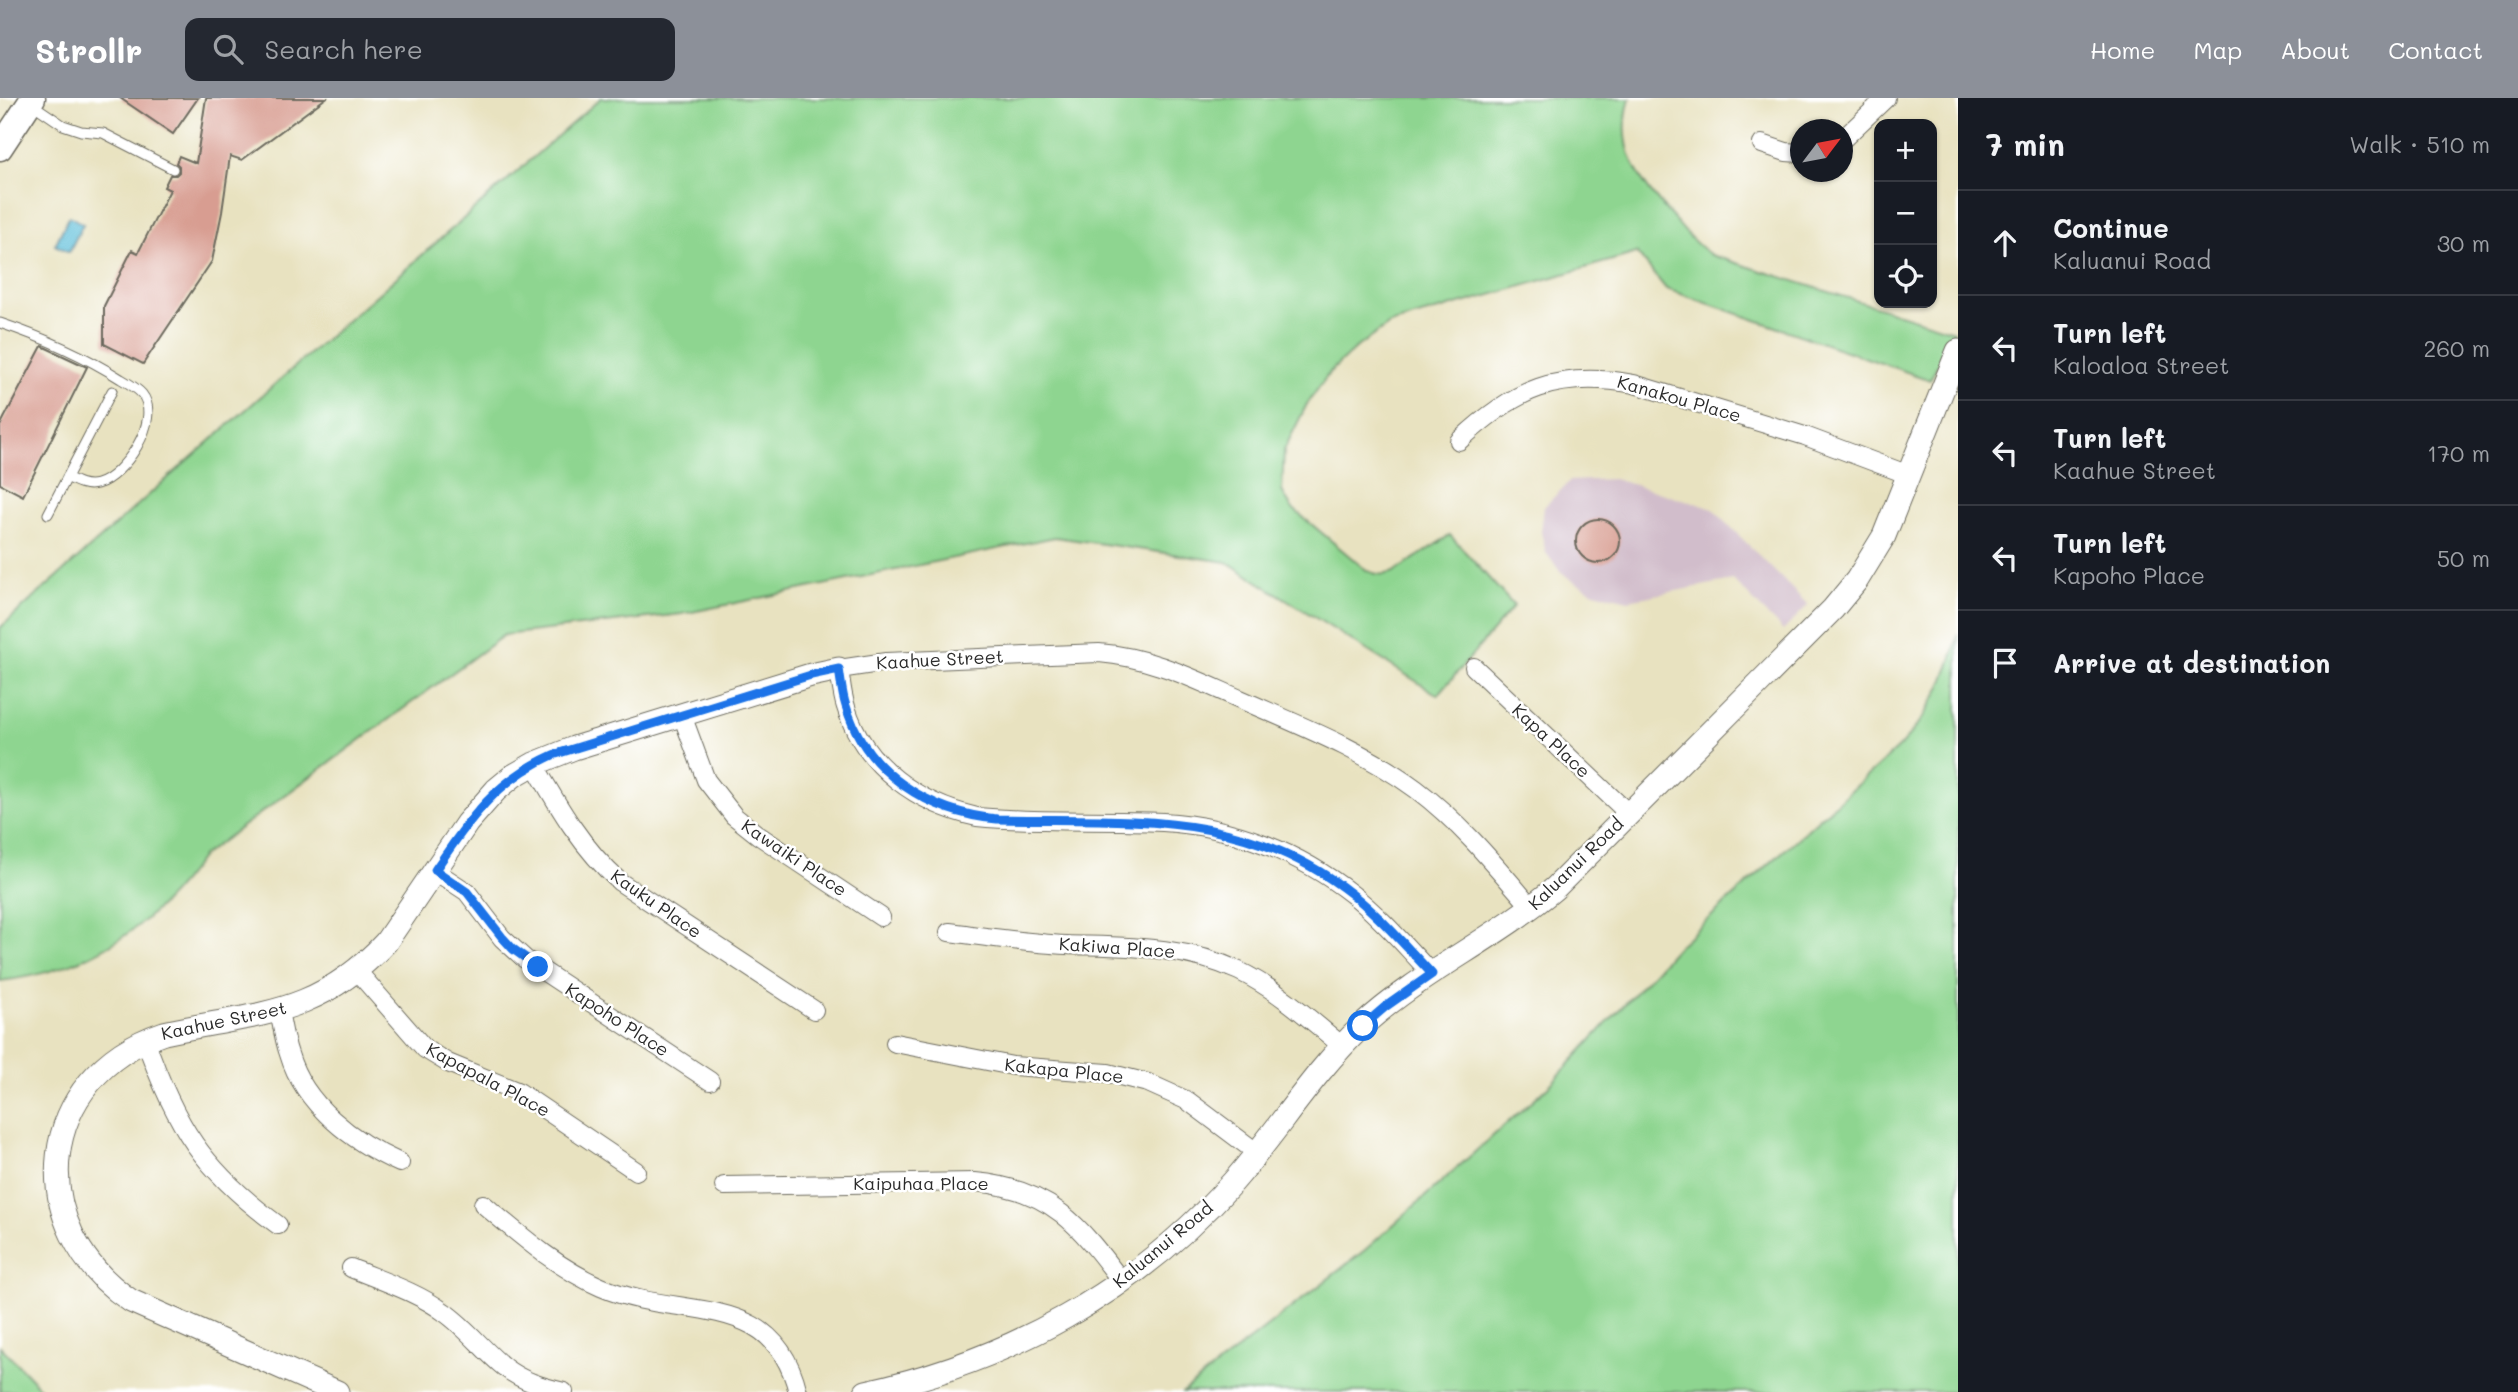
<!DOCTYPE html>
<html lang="en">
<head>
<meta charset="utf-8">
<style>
  body { margin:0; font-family:Mali,sans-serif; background:#242831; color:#f1f3f6 }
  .controls { position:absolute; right:21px; top:21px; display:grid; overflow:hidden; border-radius:14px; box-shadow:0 2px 5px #0004 }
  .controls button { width:63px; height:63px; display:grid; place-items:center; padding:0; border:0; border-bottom:2px solid #363941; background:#171b24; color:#f1f3f6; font:35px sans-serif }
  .compass { position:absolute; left:1790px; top:21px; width:63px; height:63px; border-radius:50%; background:#171b24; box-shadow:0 2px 5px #0004; rotate:58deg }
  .stop { position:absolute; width:21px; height:21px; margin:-16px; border:5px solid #1a73e8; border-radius:50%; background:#fff }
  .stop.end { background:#1a73e8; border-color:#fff; box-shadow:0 2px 7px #0008 }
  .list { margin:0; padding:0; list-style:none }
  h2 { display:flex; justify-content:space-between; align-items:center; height:91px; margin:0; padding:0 28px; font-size:30px }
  h2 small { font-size:23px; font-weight:400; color:#9ea1a6 }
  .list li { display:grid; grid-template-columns:46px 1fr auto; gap:21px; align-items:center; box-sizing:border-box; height:105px; padding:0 28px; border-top:2px solid #363941 }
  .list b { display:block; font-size:26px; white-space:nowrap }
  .list p { margin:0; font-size:23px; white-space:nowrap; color:#9ea1a6 }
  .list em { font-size:23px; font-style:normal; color:#9ea1a6 }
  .icon { flex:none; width:38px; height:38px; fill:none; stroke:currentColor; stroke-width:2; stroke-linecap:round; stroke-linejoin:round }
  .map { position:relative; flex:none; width:1958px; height:1294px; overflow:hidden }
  header { display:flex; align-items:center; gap:42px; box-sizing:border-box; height:98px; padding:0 35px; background:#8c9099; color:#fff }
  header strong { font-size:33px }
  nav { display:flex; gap:38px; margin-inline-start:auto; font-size:24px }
  .search { width:490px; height:63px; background:#242831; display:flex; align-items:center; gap:18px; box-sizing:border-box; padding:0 24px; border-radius:14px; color:#9ea1a6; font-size:26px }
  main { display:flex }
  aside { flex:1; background:#171b24 }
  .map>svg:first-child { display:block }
</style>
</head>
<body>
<header>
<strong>Strollr</strong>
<div class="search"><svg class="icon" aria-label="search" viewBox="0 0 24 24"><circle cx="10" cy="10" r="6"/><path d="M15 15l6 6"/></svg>Search here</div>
<nav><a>Home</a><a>Map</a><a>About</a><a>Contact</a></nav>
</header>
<main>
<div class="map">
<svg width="1958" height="1294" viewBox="0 0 1958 1294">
  <rect width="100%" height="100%" fill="#fff"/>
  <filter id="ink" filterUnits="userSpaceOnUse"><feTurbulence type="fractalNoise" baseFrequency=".0143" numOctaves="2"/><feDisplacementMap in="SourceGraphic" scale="14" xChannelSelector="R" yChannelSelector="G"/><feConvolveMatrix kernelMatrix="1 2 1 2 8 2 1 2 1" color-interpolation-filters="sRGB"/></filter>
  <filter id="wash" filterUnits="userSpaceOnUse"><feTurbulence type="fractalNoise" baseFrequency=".00686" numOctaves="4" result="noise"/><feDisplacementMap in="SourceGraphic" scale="28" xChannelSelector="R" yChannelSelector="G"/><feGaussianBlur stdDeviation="1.57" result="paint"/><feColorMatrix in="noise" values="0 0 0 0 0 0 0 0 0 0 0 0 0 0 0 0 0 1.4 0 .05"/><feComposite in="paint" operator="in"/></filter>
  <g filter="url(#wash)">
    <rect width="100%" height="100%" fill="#e8e2c0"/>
    <path fill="#d1bdcb" d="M1614,381L1712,410L1808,507L1783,533L1733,482L1629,502L1594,494L1570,481L1560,473L1546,455L1541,434L1544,409L1570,383Z"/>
    <path fill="#8ed590" stroke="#5c805e" stroke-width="2" d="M601,0H1630C1615,53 1640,83 1673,120C1685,134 1696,147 1711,157L1954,233L1930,282L1666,191L1637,155L1390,226L1358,248L1330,274L1307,306L1284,352L1282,393L1291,409L1366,472C1376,477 1383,478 1394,474L1450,437L1514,508L1438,597L1227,464L1055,439L682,516L504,537L202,758C152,830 88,873 0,883V530L160,387Z
      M1958,536V1294H1183L1365,1152L1551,986L1677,849L1898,650C1930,617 1949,581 1958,536Z
      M0,1248L44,1294L0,1293Z"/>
    <path fill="#5bbed9" stroke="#437482" stroke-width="2" d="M69,118L83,126L69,154L55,147Z"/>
    <g id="blocks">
      <path fill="#d89d91" d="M120,0H198L173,36Z
        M206,0H326L242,62L230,58L222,114L212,163L143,266L104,246V208L132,152L138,155L170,92L164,89L170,77H176L179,74V68L176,65L179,58L196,65Z
        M42,248L87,269L23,398L0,386V328Z
        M1576 443a22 22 0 1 1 44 0a22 22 0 1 1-44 0Z"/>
    </g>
  </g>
  <g filter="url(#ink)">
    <use href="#blocks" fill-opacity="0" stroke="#6d6b5f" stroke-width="2"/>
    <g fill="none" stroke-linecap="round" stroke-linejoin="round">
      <g stroke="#6d6b5f" stroke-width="11">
        <path id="service" d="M32,6L63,27L81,33L103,35L173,71
          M0,225C42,239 83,257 121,281C128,285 137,290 142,296C163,322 123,379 97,386C86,389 76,384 67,379
          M48,416L112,293"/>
      </g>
      <g stroke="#6d6b5f" stroke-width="20">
        <path id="minor" d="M1842,42L1886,0
          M1762,46L1786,54L1800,55
          M1459,343C1515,291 1557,272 1634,286L1805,338L1909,377
          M1474,569L1629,716
          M682,617L706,682L734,718L758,737L881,819
          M534,666C559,710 582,750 620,784L814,912
          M435,773L467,794L502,840L525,861L710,983
          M949,834C988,839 1027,845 1066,847C1126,849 1183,847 1239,873C1278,892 1310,921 1342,948
          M357,873L425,951L448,965L519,994L636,1073
          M1432,876C1407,850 1382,820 1353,797C1299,754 1232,728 1163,724C1101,721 1039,725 977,719C919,706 864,669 846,609C842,597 841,583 839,571L886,564L1099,555C1151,559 1194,581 1240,601C1301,628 1363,652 1416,691C1461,725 1496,768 1532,810
          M279,913C282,927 284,942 289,956C304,1007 353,1044 400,1065
          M145,941C175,1028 203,1072 278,1127
          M895,945L1013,968L1108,975L1148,985L1188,1003L1256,1054
          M724,1088L975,1084C1052,1091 1079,1127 1122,1184
          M483,1106C520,1137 557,1170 601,1189C680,1224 773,1189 798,1294
          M351,1170C382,1183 417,1194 444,1214C467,1230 483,1252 504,1269C522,1283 542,1289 564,1294"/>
      </g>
      <g stroke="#6d6b5f" stroke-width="25">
        <path id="tertiary" d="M337,1294L131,1203C21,1129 36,978 164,935C256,915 317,919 386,844L467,725L496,692L513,678L534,666L574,650L811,577L839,571
          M866,1294C1008,1263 1135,1194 1233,1084C1277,1034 1312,976 1361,929C1419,875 1494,842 1555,790L1833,511L1857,482L1884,438L1958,253"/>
      </g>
      <g stroke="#6d6b5f" stroke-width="27">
        <path id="secondary" d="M0,50L33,0"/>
      </g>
      <use href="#service" stroke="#fff" stroke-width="9"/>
      <use href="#minor" stroke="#fff" stroke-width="18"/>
      <use href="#tertiary" stroke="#fff" stroke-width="23"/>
      <use href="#secondary" stroke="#fff" stroke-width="24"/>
    </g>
  </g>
  <g fill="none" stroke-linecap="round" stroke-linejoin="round" filter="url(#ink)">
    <path stroke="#1a73e8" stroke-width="9" d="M538,869L513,851L502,839L467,794L435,772C470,721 495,683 553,657L811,577L839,571C841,583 842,596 846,608C866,676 931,715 997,721C1128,724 1244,710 1353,797C1382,820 1406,849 1432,876L1385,909L1363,928"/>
  </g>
  <g text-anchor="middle" stroke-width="5" stroke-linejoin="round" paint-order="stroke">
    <g font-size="18" fill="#2b2b2b" stroke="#fff">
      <text transform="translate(1679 301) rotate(16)" y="6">Kanakou Place</text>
      <text transform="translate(940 562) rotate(-3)" y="6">Kaahue Street</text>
      <text transform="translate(1551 643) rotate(43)" y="6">Kapa Place</text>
      <text transform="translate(794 760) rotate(34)" y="6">Kawaiki Place</text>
      <text transform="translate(1576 766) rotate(-44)" y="6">Kaluanui Road</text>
      <text transform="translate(656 806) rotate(35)" y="6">Kauku Place</text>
      <text transform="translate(1117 850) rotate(4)" y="6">Kakiwa Place</text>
      <text transform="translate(617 922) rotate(33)" y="6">Kapoho Place</text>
      <text transform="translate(224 923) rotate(-12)" y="6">Kaahue Street</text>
      <text transform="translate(1064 973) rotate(6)" y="6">Kakapa Place</text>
      <text transform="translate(488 982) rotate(28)" y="6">Kapapala Place</text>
      <text x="921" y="1092">Kaipuhaa Place</text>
      <text transform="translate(1163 1147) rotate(-40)" y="6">Kaluanui Road</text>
    </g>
  </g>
</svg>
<div class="controls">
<button>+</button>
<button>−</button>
<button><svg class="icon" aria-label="locate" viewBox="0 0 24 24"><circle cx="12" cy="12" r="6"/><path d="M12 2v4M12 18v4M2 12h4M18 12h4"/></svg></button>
</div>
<svg class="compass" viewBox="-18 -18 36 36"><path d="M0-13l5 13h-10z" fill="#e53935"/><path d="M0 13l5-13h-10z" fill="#9ea1a6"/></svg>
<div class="stop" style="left:1363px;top:928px"></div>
<div class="stop end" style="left:538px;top:869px"></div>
</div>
<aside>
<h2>7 min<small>Walk · 510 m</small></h2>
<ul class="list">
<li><svg class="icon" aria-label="ahead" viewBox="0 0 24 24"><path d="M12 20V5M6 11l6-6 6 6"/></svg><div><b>Continue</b><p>Kaluanui Road</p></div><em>30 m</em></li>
<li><svg class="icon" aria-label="left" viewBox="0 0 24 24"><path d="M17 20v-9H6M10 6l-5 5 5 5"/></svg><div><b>Turn left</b><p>Kaloaloa Street</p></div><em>260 m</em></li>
<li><svg class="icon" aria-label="left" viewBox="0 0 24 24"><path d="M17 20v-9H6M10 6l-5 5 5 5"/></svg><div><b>Turn left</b><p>Kaahue Street</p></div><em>170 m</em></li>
<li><svg class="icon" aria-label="left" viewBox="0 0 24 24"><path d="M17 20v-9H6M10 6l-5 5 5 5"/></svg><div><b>Turn left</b><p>Kapoho Place</p></div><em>50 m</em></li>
<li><svg class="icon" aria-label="arrive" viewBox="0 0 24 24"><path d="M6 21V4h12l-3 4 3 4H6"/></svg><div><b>Arrive at destination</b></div></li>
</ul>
</aside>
</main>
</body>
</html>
